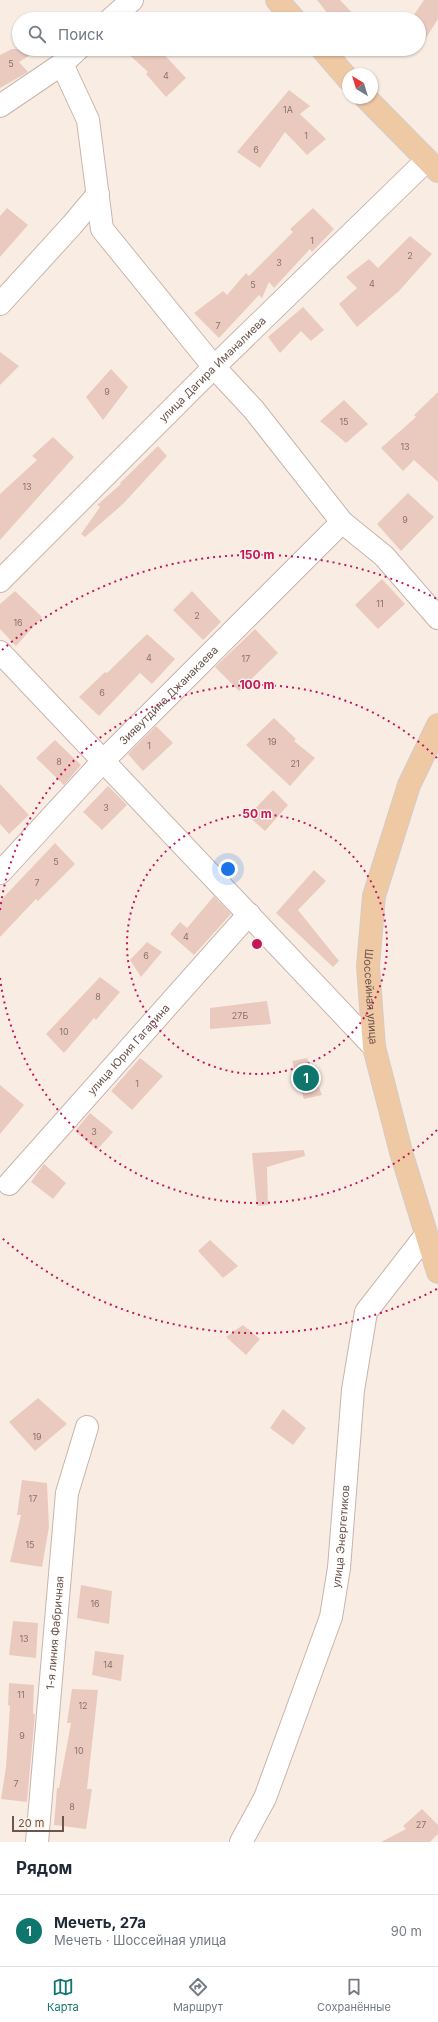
<!DOCTYPE html>
<html lang="ru">
<head>
<meta charset="utf-8">
<style>
  body { margin:0; font-family:Inter,sans-serif; background:#f6f6f7; color:#1f2937 }
  .compass { position:absolute; left:342px; top:68px; width:36px; height:36px; border-radius:50%; background:#fff; box-shadow:0 1px 3px #0004; rotate:322deg }
  .scale { position:absolute; left:12px; bottom:10px; width:52px; box-sizing:border-box; padding-left:4px; border:2px solid #6d544d; border-top:0; font-size:11px; line-height:14px; white-space:nowrap; color:#6d544d; -webkit-text-stroke:3px #fcf2e9; paint-order:stroke }
  .you { position:absolute; left:228px; top:869px; width:14px; height:14px; margin:-10px; border:3px solid #fff; border-radius:50%; background:#1a73e8; box-shadow:0 0 0 6px #1a73e833 }
  .badge { display:grid; place-items:center; width:26px; height:26px; border-radius:50%; background:#0f766e; color:#fff; font-size:13px; font-weight:700 }
  .pin { position:absolute; translate:-50% -50%; border:2px solid #fff; box-shadow:0 1px 4px #0006 }
  .list { margin:0; padding:0; list-style:none }
  h2 { display:flex; justify-content:space-between; align-items:center; height:52px; margin:0; padding:0 16px; font-size:17px }
  h2 small { font-size:13px; font-weight:400; color:#747a83 }
  .list li { display:grid; grid-template-columns:26px 1fr auto; gap:12px; align-items:center; box-sizing:border-box; height:72px; padding:0 16px; border-top:1px solid #e0e1e3 }
  .list b { display:block; font-size:15px; white-space:nowrap }
  .list p { margin:0; font-size:13px; white-space:nowrap; color:#747a83 }
  .list em { font-size:13px; font-style:normal; color:#747a83 }
  .icon { flex:none; width:22px; height:22px; fill:none; stroke:currentColor; stroke-width:2; stroke-linecap:round; stroke-linejoin:round }
  .map { position:relative; flex:none; width:438px; height:1842px; overflow:hidden }
  .search { position:absolute; background:#fff; box-shadow:0 1px 3px #0004; left:12px; right:12px; top:12px; height:44px; display:flex; align-items:center; gap:10px; box-sizing:border-box; padding:0 14px; border-radius:22px; color:#747a83; font-size:15px }
  .sheet { height:124px; background:#fff }
  nav { display:flex; justify-content:space-around; align-items:center; box-sizing:border-box; height:56px; border-top:1px solid #e0e1e3; background:#fff; font-size:11px; color:#747a83 }
  nav a { display:grid; justify-items:center; gap:2px }
  nav .on { color:#0f766e }
  .map>svg:first-child { display:block }
</style>
</head>
<body>
<div class="map">
<svg width="438" height="1842" viewBox="0 0 438 1842">
  <rect width="100%" height="100%" fill="#f9ede3"/>
  <path fill="#eacabf" d="M317,0H340L358,19H332Z
    M424,0H438V19L419,49V19H411Z
    M12,49H40L19,62L28,72L0,88V55Z
    M123,49H159L186,78L166,97L146,74L148,72Z
    M289,90L310,106L300,114L326,139L307,155L285,132L260,168L237,152Z
    M7,208L28,225L0,257V216Z
    M313,208L334,229L312,252L310,249L274,288L269,282L262,298L259,295L219,338L194,313L223,291L227,295L246,273L249,276L293,232L290,229Z
    M410,236L432,254L399,291L357,327L339,304L357,288L346,277L369,259L378,268Z
    M303,307L324,330L311,341L301,331L280,353L268,337Z
    M0,352L19,366L0,385Z
    M111,369L128,387L103,420L86,397Z
    M438,392V482L414,460L403,471L381,448L416,417L414,415Z
    M344,400L368,424L346,443L320,421Z
    M53,437L74,457L0,540V494L37,460L32,456Z
    M158,446L167,456L123,504L85,537L81,534L100,507L97,505L121,484L120,483Z
    M408,493L434,517L401,551L377,524Z
    M382,579L405,604L378,629L355,605Z
    M15,591L42,617L16,646L0,629V604Z
    M192,591L221,622L203,640L173,610Z
    M255,629L278,653L239,691L215,667Z
    M147,634L175,659L152,684L140,673L99,716L79,697L105,672L107,673Z
    M274,718L296,739L294,741L315,758L290,786L246,745Z
    M156,726L173,743L143,771L128,754Z
    M55,740L81,765L64,785L36,758Z
    M0,784L29,815L9,834L0,824Z
    M108,786L127,805L102,830L83,812Z
    M273,790L288,805L265,831L248,816Z
    M55,843L75,864L38,901L36,899L0,937V901Z
    M314,870L326,881L298,910L339,961L333,967L276,913Z
    M214,896L231,914L194,955L170,934L180,922L187,928Z
    M147,942L162,952L141,977L130,960Z
    M100,977L120,992L96,1020L94,1018L64,1053L46,1034Z
    M267,1001L271,1024L210,1029V1008Z
    M140,1058L163,1076L132,1110L111,1091Z
    M307,1058L322,1095L304,1099L292,1061Z
    M0,1085L24,1105L0,1134Z
    M90,1113L113,1132L97,1150L75,1131Z
    M304,1150L305,1156L267,1167L268,1205L257,1206L252,1153Z
    M44,1164L66,1183L53,1199L31,1182Z
    M210,1240L238,1266L223,1278L198,1251Z
    M243,1325L260,1339L246,1355L226,1337Z
    M38,1398L67,1424L35,1451L9,1422Z
    M283,1409L306,1428L293,1445L270,1428Z
    M22,1480L47,1483L49,1527L42,1567L10,1562L21,1515H17Z
    M81,1585L112,1591L109,1624L77,1618Z
    M13,1621L38,1623L36,1658L9,1655Z
    M95,1651L124,1655L121,1681L92,1675Z
    M9,1683L34,1685L33,1714H35L27,1802L1,1799L6,1767L10,1706L8,1705Z
    M72,1689L98,1690L87,1789H92L86,1829L54,1825L57,1788H59L71,1723H67Z
    M422,1809L438,1825V1834L430,1842H381L406,1829L403,1826Z"/>
  <g fill="none" stroke-linecap="round" stroke-linejoin="round">
    <g stroke="#c8b4ac" stroke-width="24">
      <g id="minor">
        <path d="M111,19L132,0"/>
        <path d="M62,64L88,120L102,229L214,367L254,410L342,522L384,556L438,618"/>
        <path d="M0,106L62,64L78,49"/>
        <path d="M0,304L72,225L98,194"/>
        <path id="s1" d="M0,581L214,367L427,160"/>
        <path d="M0,652L374,1047"/>
        <path id="s2" d="M0,873L103,761L342,522"/>
        <path id="s3" d="M9,1184L249,914"/>
        <path id="s4" d="M37,1842L67,1493L87,1427"/>
        <path id="s5" d="M241,1842L265,1798L331,1617L339,1568L353,1390L366,1312L426,1235"/>
      </g>
    </g>
    <g stroke="#d3ccca" stroke-width="24">
      <g id="major">
        <path d="M277,0L294,19"/>
        <path d="M322,49L348,79"/>
        <path d="M366,98L438,171"/>
        <path id="s6" d="M438,725L409,785L374,896L368,966L374,1047L401,1152L438,1272"/>
      </g>
    </g>
    <use href="#minor" stroke="#fff" stroke-width="22"/>
    <use href="#major" stroke="#efc8a4" stroke-width="22"/>
  </g>
  <g fill="none" stroke="#c2185b" stroke-width="2" stroke-dasharray="2 4">
    <circle cx="257" cy="944" r="130"/>
    <path d="M437 1130A259 259 0 0 1 0 978M0 910A259 259 0 0 1 437 758"/>
    <path d="M437 1289A389 389 0 0 1 2 1238M2 650A389 389 0 0 1 437 599"/>
  </g>
  <g text-anchor="middle" stroke-width="3" stroke-linejoin="round" paint-order="stroke">
    <g font-size="9" fill="#8c726a">
      <text x="11" y="67">5</text>
      <text x="166" y="79">4</text>
      <text x="288" y="113">1А</text>
      <text x="306" y="139">1</text>
      <text x="256" y="153">6</text>
      <text x="312" y="244">1</text>
      <text x="410" y="259">2</text>
      <text x="279" y="266">3</text>
      <text x="372" y="287">4</text>
      <text x="253" y="288">5</text>
      <text x="218" y="329">7</text>
      <text x="107" y="395">9</text>
      <text x="344" y="425">15</text>
      <text x="405" y="450">13</text>
      <text x="27" y="490">13</text>
      <text x="405" y="523">9</text>
      <text x="380" y="607">11</text>
      <text x="197" y="619">2</text>
      <text x="18" y="626">16</text>
      <text x="149" y="661">4</text>
      <text x="246" y="662">17</text>
      <text x="102" y="696">6</text>
      <text x="272" y="745">19</text>
      <text x="149" y="749">1</text>
      <text x="59" y="765">8</text>
      <text x="295" y="767">21</text>
      <text x="106" y="811">3</text>
      <text x="56" y="865">5</text>
      <text x="37" y="886">7</text>
      <text x="186" y="940">4</text>
      <text x="146" y="959">6</text>
      <text x="98" y="1000">8</text>
      <text x="240" y="1019">27Б</text>
      <text x="64" y="1035">10</text>
      <text x="137" y="1087">1</text>
      <text x="94" y="1135">3</text>
      <text x="37" y="1440">19</text>
      <text x="33" y="1502">17</text>
      <text x="30" y="1548">15</text>
      <text x="95" y="1607">16</text>
      <text x="24" y="1642">13</text>
      <text x="108" y="1668">14</text>
      <text x="21" y="1698">11</text>
      <text x="83" y="1709">12</text>
      <text x="22" y="1739">9</text>
      <text x="79" y="1754">10</text>
      <text x="16" y="1787">7</text>
      <text x="72" y="1810">8</text>
      <text x="421" y="1828">27</text>
    </g>
    <g font-size="11" fill="#6d544d" stroke="#fcf2e9">
      <text dy="4" stroke="none"><textPath href="#s1" startOffset="300">улица Дагира Иманалиева</textPath></text>
      <text dy="4" stroke="none"><textPath href="#s2" startOffset="245">Зиявутдина Джанакаева</textPath></text>
      <text dy="4" stroke="none"><textPath href="#s6" startOffset="284">Шоссейная улица</textPath></text>
      <text dy="4" stroke="none"><textPath href="#s3" startOffset="180">улица Юрия Гагарина</textPath></text>
      <text dy="4" stroke="none"><textPath href="#s5" startOffset="324">улица Энергетиков</textPath></text>
      <text dy="4" stroke="none"><textPath href="#s4" startOffset="210">1-я линия Фабричная</textPath></text>
    </g>
  </g>
  <circle cx="257" cy="944" r="6" fill="#c2185b" stroke="#fcf2e9" stroke-width="2"/>
  <g font-size="12" text-anchor="middle" font-weight="bold" fill="#c2185b" stroke="#fcf2e9" stroke-width="3" stroke-linejoin="round" paint-order="stroke">
    <text x="257" y="559">150 m</text>
    <text x="257" y="689">100 m</text>
    <text x="257" y="818">50 m</text>
  </g>
</svg>
<svg class="compass" viewBox="-18 -18 36 36"><path d="M0-13l5 13h-10z" fill="#e53935"/><path d="M0 13l5-13h-10z" fill="#747a83"/></svg>
<div class="scale">20 m</div>
<div class="you"></div>
<div class="pin badge" style="left:306px;top:1078px">1</div>
<div class="search"><svg class="icon" aria-label="search" viewBox="0 0 24 24"><circle cx="10" cy="10" r="6"/><path d="M15 15l6 6"/></svg>Поиск</div>
</div>
<section class="sheet">
<h2>Рядом<small></small></h2>
<ul class="list">
<li><span class="badge">1</span><div><b>Мечеть, 27а</b><p>Мечеть · Шоссейная улица</p></div><em>90 m</em></li>
</ul>
</section>
<nav>
<a class="on"><svg class="icon" aria-label="map" viewBox="0 0 24 24"><path d="M3 6l6-2 6 2 6-2v14l-6 2-6-2-6 2zM9 4v14M15 6v14"/></svg>Карта</a>
<a><svg class="icon" aria-label="directions" viewBox="0 0 24 24"><path d="M12 3l9 9-9 9-9-9zM9 14v-3h6M13 9l2 2-2 2"/></svg>Маршрут</a>
<a><svg class="icon" aria-label="saved" viewBox="0 0 24 24"><path d="M7 4h10v16l-5-4-5 4z"/></svg>Сохранённые</a>
</nav>
</body>
</html>
